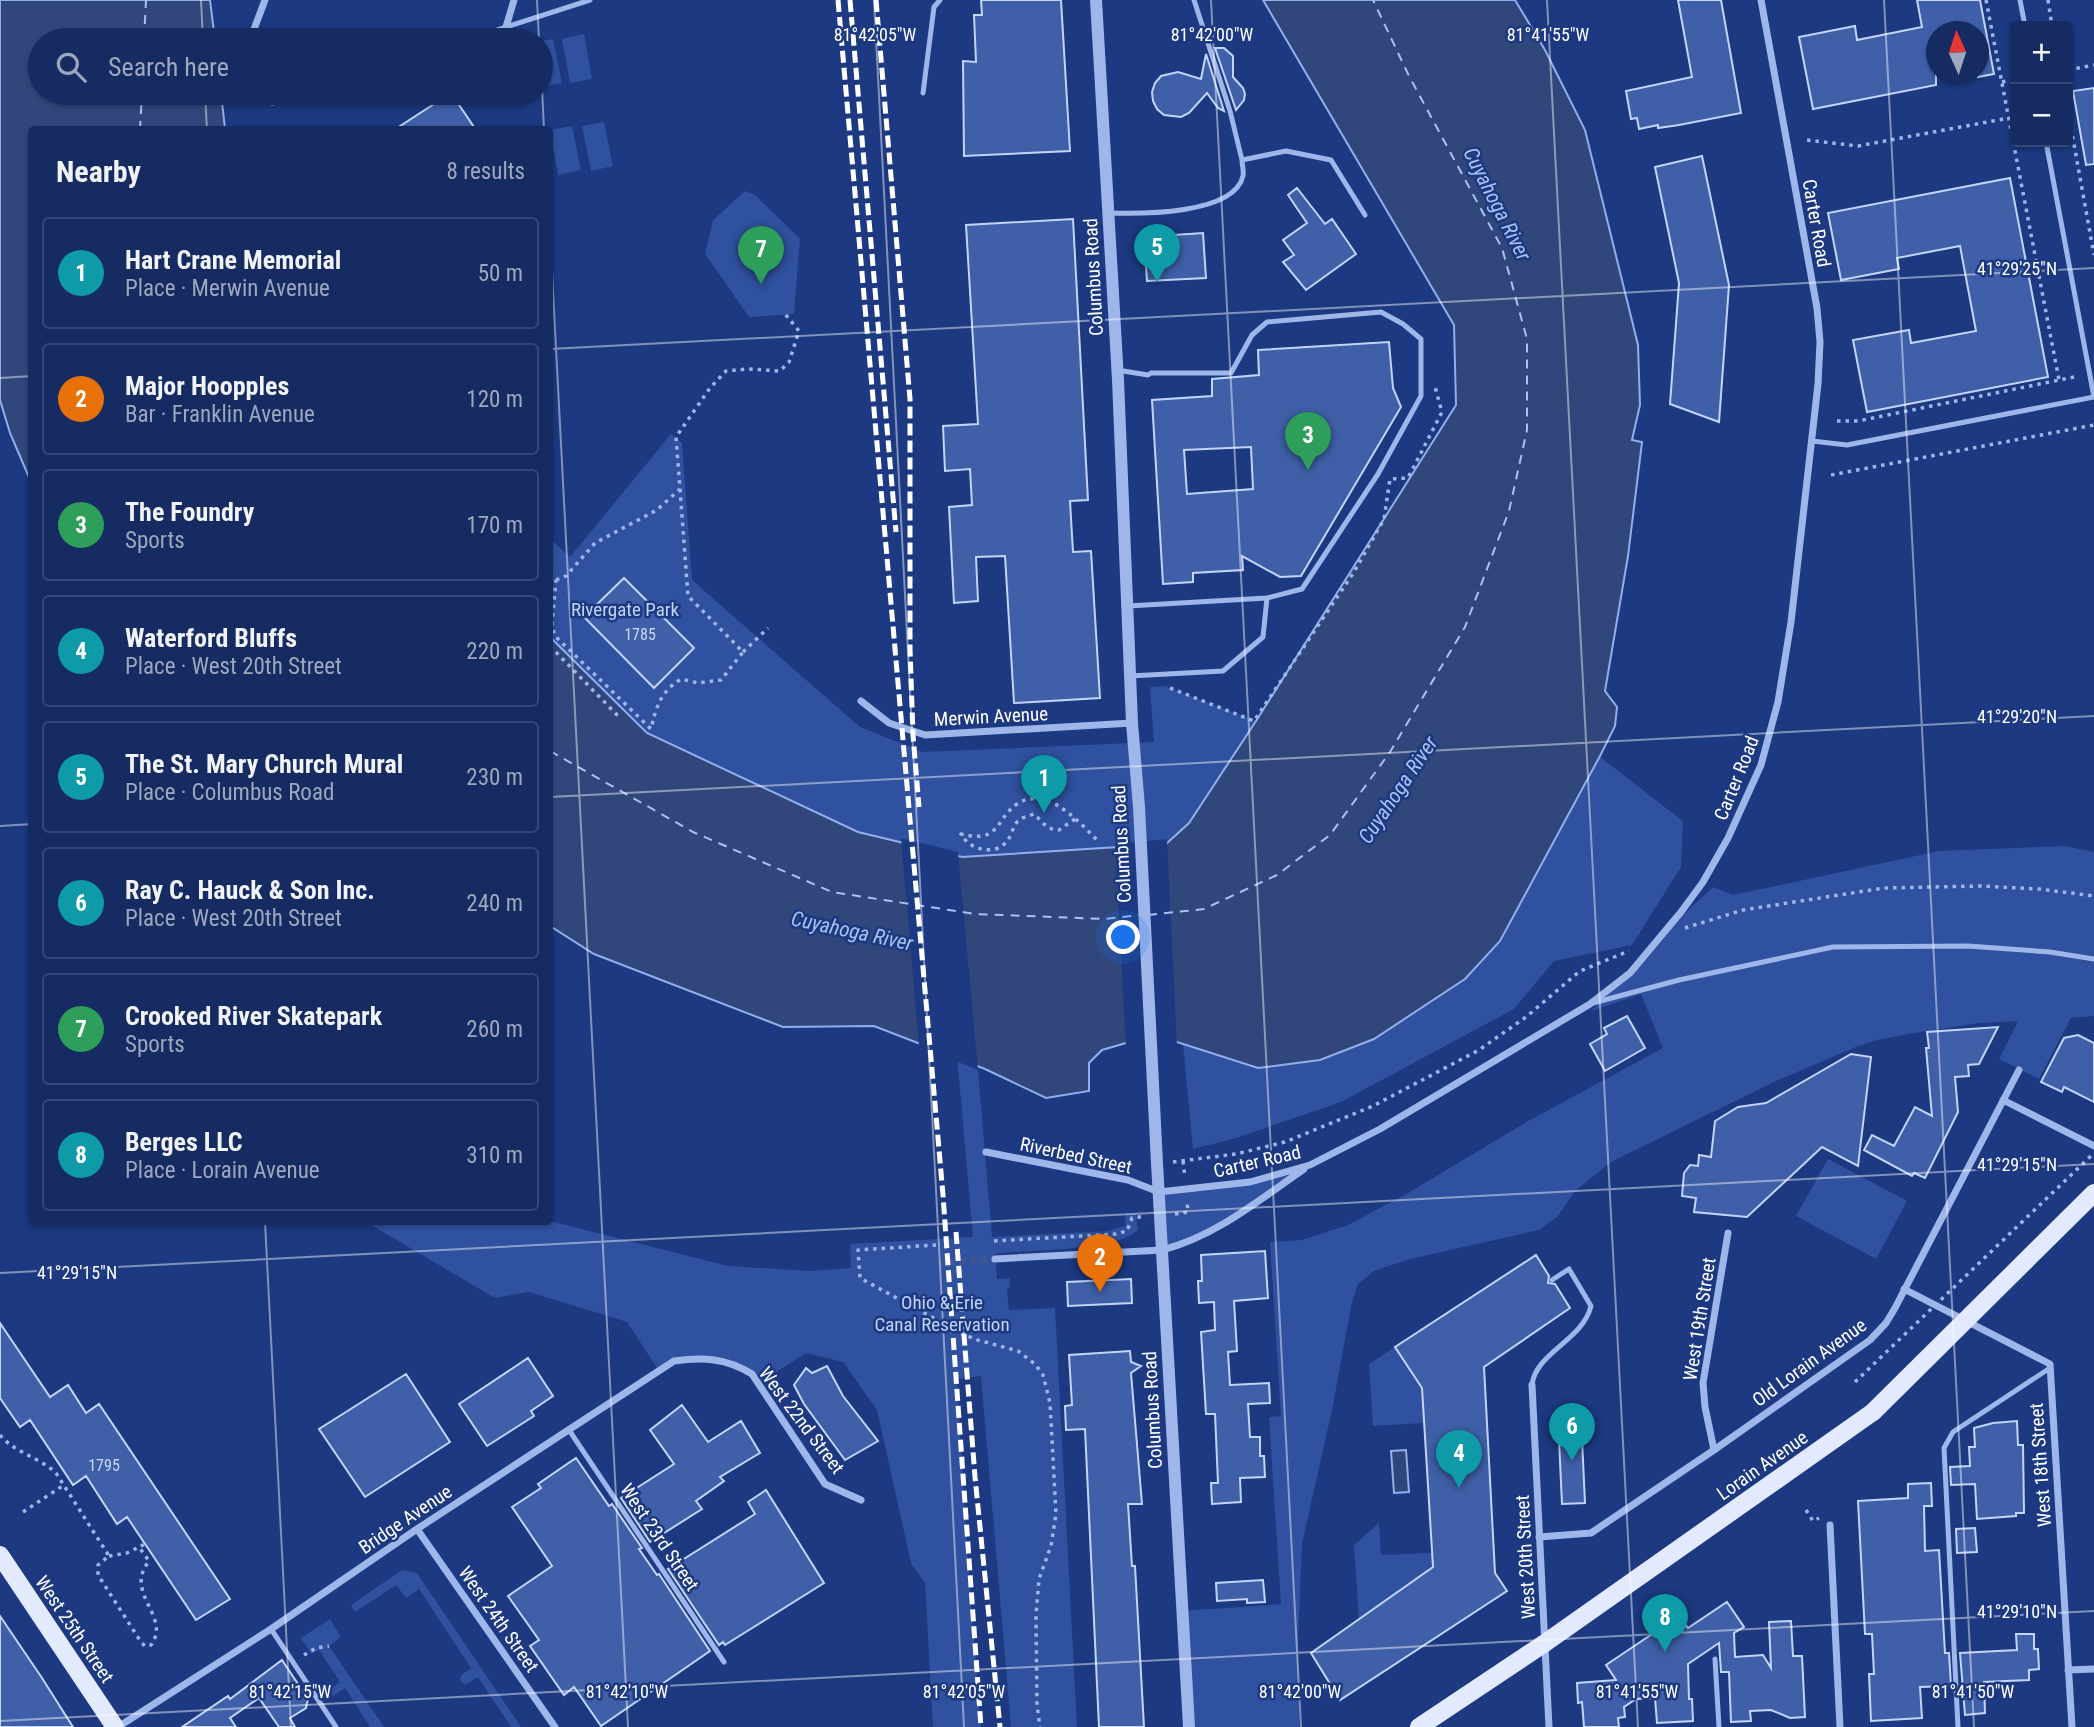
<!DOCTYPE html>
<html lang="en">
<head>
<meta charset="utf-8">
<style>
  body { margin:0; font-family:"Roboto Condensed",sans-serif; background:#22376a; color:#f1f3f6 }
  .controls { position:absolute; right:21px; top:21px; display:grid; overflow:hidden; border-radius:7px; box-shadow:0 2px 5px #0004 }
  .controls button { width:63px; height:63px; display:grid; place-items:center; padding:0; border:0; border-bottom:2px solid #344776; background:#152b61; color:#f1f3f6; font:35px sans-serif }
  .compass { position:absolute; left:1926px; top:21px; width:63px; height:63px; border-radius:50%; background:#152b61; box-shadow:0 2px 5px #0004; rotate:357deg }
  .you { position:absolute; left:1124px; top:938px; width:24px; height:24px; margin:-18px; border:5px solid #fff; border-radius:50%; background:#1a73e8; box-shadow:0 0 0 10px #1a73e833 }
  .badge { display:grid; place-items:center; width:46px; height:46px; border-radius:50%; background:#fbe45c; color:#fff; font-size:23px; font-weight:700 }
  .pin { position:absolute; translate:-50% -58px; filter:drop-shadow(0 2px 4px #0008) }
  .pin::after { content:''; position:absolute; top:37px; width:24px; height:21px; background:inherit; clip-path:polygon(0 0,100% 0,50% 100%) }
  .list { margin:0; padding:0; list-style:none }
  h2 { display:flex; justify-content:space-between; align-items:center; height:91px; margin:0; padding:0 28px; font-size:30px }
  h2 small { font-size:23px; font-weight:400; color:#9da7bd }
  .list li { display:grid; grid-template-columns:46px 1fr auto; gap:21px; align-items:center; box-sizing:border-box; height:112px; margin:0 14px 14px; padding:0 14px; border:2px solid #344776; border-radius:7px }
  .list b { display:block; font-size:26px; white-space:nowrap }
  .list p { margin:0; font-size:23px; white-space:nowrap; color:#9da7bd }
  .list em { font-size:23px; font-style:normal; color:#9da7bd }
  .icon { flex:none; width:38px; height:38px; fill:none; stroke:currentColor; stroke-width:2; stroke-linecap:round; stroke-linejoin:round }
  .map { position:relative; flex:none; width:2094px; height:1727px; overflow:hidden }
  .search { position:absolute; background:#152b61; box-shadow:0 2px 5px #0004; left:28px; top:28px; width:525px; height:77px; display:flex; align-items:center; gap:18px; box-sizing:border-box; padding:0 24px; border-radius:38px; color:#9da7bd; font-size:26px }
  .panel { position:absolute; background:#152b61; box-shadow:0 2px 5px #0004; left:28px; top:126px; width:525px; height:1099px; border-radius:7px }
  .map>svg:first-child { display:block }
</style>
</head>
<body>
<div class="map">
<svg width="2094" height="1727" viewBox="0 0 2094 1727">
  <rect width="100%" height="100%" fill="#1c3981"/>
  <path fill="#2f519f" d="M584,34L592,79L570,83L562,39Z
    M553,39L562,83L541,87V41Z
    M604,122L613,166L591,171L582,126Z
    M572,126L581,170L558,175L550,130Z
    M745,191L755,195L800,239L794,314L749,317L705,254L713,220Z
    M671,434L682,443L692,580L860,727L923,752L1154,742L1150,687L1165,686L1256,721L1189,823L1166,844L960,857L992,1237L1107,1231L1125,1226L1126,1214H1136L1138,1230C1116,1252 1027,1249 995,1254L997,1279L1009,1278L1010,1288L1007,1289L1009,1310L1055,1308L1077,1727H1011L981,1376L957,1379L970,1592L981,1727H933L925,1583L911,1563L877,1410L843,1362L806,1353L758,1384L752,1374L718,1359L674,1361L659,1371L627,1322L529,1292L495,1298L366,1222L550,1221L728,1266L810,1271L851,1268L850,1244L973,1237L939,851L858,832L647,733L550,637V539L570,557Z
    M1600,757L1683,821L1681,867L1632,945L1554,961L1514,1009L1341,1102L1233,1139L1193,1149L1183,1044L1258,1068L1374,1039L1465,979L1500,941Z
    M2065,846L2094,852V1016L2071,1018L2039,1079L1999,1059L2018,1021L1979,1023L1915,1033L1877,1040L1856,1047L1776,1081L1611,1162L1575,1191L1557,1217L1539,1230L1410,1259L1374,1271L1358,1284L1352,1302L1332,1410L1302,1544L1298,1643L1299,1727H1189L1183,1611L1281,1604L1269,1417L1281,1416L1270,1242L1302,1240L1348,1225L1408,1193L1528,1121L1663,1048L1641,994L1591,1011L1630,973L1656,940L1713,887L1733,895L1939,851Z
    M1828,1159L1907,1201L1876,1259L1796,1216Z
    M1304,1169L1201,1237L1162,1250L1159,1192L1219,1187Z
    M1395,1347L1422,1388L1425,1423L1373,1426L1369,1364Z
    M1379,1523L1381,1555L1432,1553L1433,1567L1359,1619L1354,1545Z
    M402,1570L417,1573L521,1727H511L478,1677L465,1685L460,1680L461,1675L471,1668L419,1589L406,1598L396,1585L355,1612L351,1605Z
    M330,1619L341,1637L329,1646L384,1727H370L345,1688L333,1696L329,1690L340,1682L319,1650L311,1654L301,1638Z"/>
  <path fill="#31477c" stroke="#92afec" stroke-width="2" d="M0,0H210L215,40H40V93H221L225,129L32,130L31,482L10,433L0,400Z
    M1263,0H1515L1545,50L1585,130L1638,345L1640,405L1632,440L1642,442L1628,556L1605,691L1617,707L1615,726L1600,756L1500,941L1465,979L1374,1039L1320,1060L1258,1068L1177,1042L1126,1043L1102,1050L1089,1063V1091L1046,1098L985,1069L874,1026L783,1027L594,954L550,926V637L647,733L858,832L962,857L1166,844L1189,823L1256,721L1456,405L1454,325Z
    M1406,1450L1409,1492L1394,1493L1391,1451Z"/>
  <path fill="#1c3981" d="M901,838L958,852L978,1070L919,1046Z
    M1167,839L1177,1046L1126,1047L1115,844Z"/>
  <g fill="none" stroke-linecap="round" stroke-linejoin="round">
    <path stroke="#abc1f1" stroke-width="2" stroke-dasharray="9 7" stroke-linecap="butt" d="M144,40L146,0
      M140,130L142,93
      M550,751L693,832L832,892L975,914L1105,919L1139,915
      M1148,915L1204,909L1277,875L1330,835L1390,752L1465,627L1509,511L1527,430V339L1502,248L1409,76L1373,0"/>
  </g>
  <path fill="#3f60a9" stroke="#c4d4f7" stroke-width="2" fill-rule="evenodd" d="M981,0H1061L1070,151L964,156L963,61L976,62L974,15H982Z
    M1678,0H1721L1741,113L1679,125L1658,128V125L1639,129L1637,118L1631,119L1626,91L1692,77Z
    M1917,0H1980L1994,74L1978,77V32H1936V85L1813,109L1799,37L1855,26L1857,40L1922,27Z
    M1215,48H1224L1233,56V77L1243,88L1245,94L1244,100L1236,110Z
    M1206,54L1224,111L1218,108L1207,93L1189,113L1181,117L1164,115L1157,109L1153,101L1152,92L1155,83L1161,76L1178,72L1201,79Z
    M2094,88V164L2086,165L2073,91Z
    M451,93L476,130H394Z
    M1702,156L1729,285L1719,422L1670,404L1679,283L1655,167Z
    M2010,178L2048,377L1867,412L1853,340L1909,330L1911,343L1976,331L1960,246L1897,258L1899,269L1841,280L1828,213Z
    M1297,188L1325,224L1332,219L1356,254L1306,290L1283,262L1294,255L1283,240L1307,223L1288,195Z
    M1073,219L1088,500L1070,501L1073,552L1091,551L1100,698L1014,703L1005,556L976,557L978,601L954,603L949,507L972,505L970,469L945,471L943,426L978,424L966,225Z
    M1203,233L1206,278L1147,281L1144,237Z
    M1389,342L1393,388L1401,407L1301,576L1280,577L1242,556L1243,570L1193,573V582L1163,584L1152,400L1212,396V379L1259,375L1258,350ZM1251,447L1253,489L1187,494L1184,450Z
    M624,578L694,648L654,688L584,617Z
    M1627,1016L1645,1048L1605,1071L1590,1044L1607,1034L1604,1028Z
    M1998,1027L1979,1064L1968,1065L1969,1076L1955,1077L1958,1112L1925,1178L1914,1173L1912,1176L1864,1150L1872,1135L1894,1146L1915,1107L1932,1116L1926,1048H1929L1927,1032Z
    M2078,1035L2094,1043V1102L2064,1087L2062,1092L2041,1082L2064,1038Z
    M1851,1054L1871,1057L1858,1166L1822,1147L1747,1217L1694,1212L1696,1198L1682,1196L1684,1173L1690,1165L1698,1166L1699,1155L1711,1157L1715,1121L1738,1107L1766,1103Z
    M1265,1251L1268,1298L1234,1301L1237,1351L1228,1352L1230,1385L1269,1383L1270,1403L1248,1404L1250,1437H1260V1456H1264L1265,1477L1240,1478L1241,1502L1212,1504L1211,1483H1218L1215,1414H1206L1201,1332L1215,1330L1214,1302L1199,1303L1198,1281H1202L1201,1255Z
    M1536,1255L1549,1276L1548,1283L1555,1284L1570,1308L1484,1367L1495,1573L1507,1591L1340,1700L1311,1653L1433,1567L1422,1388L1395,1347Z
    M1131,1279L1132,1303L1068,1306L1067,1282Z
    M0,1323L50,1397L68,1385L86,1413L99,1404L230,1599L196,1620L127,1517L117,1524L86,1476L73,1485L30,1420L20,1427L0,1398Z
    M1130,1351L1131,1362L1141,1366L1131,1373L1142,1504H1128L1132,1566H1135L1144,1727H1099L1085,1429L1066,1430L1065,1406L1072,1405L1069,1355Z
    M528,1358L553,1396L531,1411L534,1416L487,1446L459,1404Z
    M827,1366L843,1396L878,1441L845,1460L804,1404L794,1385L806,1368L812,1373Z
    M406,1374L450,1442L365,1497L319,1429Z
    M682,1405L708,1442L741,1421L760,1453L720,1477L724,1481L696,1501L702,1509L650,1542L621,1498L674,1464L650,1430Z
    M1581,1417L1585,1503L1562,1504L1558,1419Z
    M2017,1421L2018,1445H2023L2024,1513H2016V1516L1977,1519L1975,1484L1951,1485L1950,1467L1970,1466L1969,1447H1975L1974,1428L1993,1423Z
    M576,1458L609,1506L612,1504L642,1548L639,1549L657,1575L659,1574L710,1651L601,1726L574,1687L564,1695L530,1646L539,1640L508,1596L552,1566L512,1507L541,1488L538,1484Z
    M1931,1483L1932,1506H1924L1925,1551L1939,1550L1945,1653H1949L1951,1686L1920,1687L1922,1718L1871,1721L1869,1674H1874L1872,1634H1865L1858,1501L1908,1498V1484Z
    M766,1490L824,1583L725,1645L723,1642L719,1645L668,1569L755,1514L748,1502Z
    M1975,1528L1977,1552L1957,1553L1956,1529Z
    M1263,1580L1265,1602L1247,1603V1599L1217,1601L1216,1583Z
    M1727,1602L1744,1627L1734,1633L1735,1657L1763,1655L1771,1668L1769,1622L1791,1621L1793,1656H1802L1805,1717L1790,1718L1771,1710L1750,1711L1751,1721L1731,1722L1729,1672H1721L1719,1643L1688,1664L1689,1699H1692L1693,1721L1657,1723L1655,1698L1636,1699L1624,1707L1625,1717L1618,1718L1619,1727H1584L1582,1702L1578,1703L1577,1683L1616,1680L1606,1665L1679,1616L1688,1628Z
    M0,1616L42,1678L73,1727H0Z
    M2016,1634H2034V1649H2038L2039,1669L2029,1670V1680L1984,1682L1985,1713L1965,1715L1960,1653L2017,1650Z
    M282,1660L308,1699L306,1708L290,1718L295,1727H279L259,1698L230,1718L236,1727H182L228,1696L230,1699Z"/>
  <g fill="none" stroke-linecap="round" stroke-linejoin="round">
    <path stroke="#3e5794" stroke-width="7" stroke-dasharray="7 3.5" stroke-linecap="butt" d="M938,1263L995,1259"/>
    <path stroke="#9fb6ea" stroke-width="3.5" stroke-dasharray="3.5 5" stroke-linecap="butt" d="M1986,0L2059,380
      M2048,0L2052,26
      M2068,70L2094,65
      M2002,82L2015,79
      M2068,111L2094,255
      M217,126V130
      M1807,140L1858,146L2009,118
      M1837,421H1858L2079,376
      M1831,475L2094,425
      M550,573L556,580L552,625L555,636L651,729C656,707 661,691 681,679L698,683L721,680L743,652L688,596L680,489
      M556,580L566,576L595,543L657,510L680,489L676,437L710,388L726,371L748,369L780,371L789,362L799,331L785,314
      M550,646L620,718
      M743,652L768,628
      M1170,688L1254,721L1354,572L1384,519L1390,479L1408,478L1442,412L1435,387
      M1075,819L1059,830L1048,828L1034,814C1029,816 1023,817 1019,820C1013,825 1012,834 1008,840C996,857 969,850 961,834C1001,844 995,819 1017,804C1030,794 1051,800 1063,809C1076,818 1087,830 1099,842
      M1685,928L1743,910L1884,888L1980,886L2039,889L2094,896
      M1183,1161L1185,1177
      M1173,1162L1236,1154L1285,1142L1373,1106L1479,1050L1526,1017L1580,971L1629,951
      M1175,1214L1188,1212L1187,1202
      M994,1241L1116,1234L1127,1231L1132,1218L1146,1216
      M936,1245L858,1250L860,1278L950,1327L974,1339L1018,1351L1035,1364L1043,1375L1050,1403L1056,1514L1051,1546L1039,1579L1036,1615L1037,1705L1040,1727
      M0,1435C15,1453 39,1457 56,1473L109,1556L98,1565V1575L141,1642L145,1646L151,1645C172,1616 123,1594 149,1561L139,1547L145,1544
      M1806,1510L1813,1521L1819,1518
      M23,1512L64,1485
      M109,1556L127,1553L139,1547
      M304,1655L316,1648L329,1646"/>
    <path stroke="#9fb6ea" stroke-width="5" d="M1194,0L1230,111L1242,160L1286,151L1331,160L1365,215
      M2020,0L2025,26
      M466,40L590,0
      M923,93L934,7L940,0
      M272,102L303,93
      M2046,142L2094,397
      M1109,213C1139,214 1234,215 1243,176C1244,171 1242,164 1242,160
      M1117,370L1148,375L1151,373H1231L1252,335L1267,322L1381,312L1403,324L1421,339V396L1378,474L1302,589L1267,598L1128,606
      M1812,441L1847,445L2094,397
      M1130,676L1223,671L1263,637L1267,598
      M1593,1003L1679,980L1833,947L1968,946L2050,952L2094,959
      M1532,1385C1535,1353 1583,1340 1591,1306L1569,1269L1552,1280
      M569,1430L724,1662
      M271,1629L336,1727
      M1715,1659L1719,1727
      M1958,1727L1944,1448L1953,1432L2050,1368"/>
    <path stroke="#9fb6ea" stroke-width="7" d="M506,27L514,0
      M250,40L265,0
      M259,93L272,102
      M861,701L889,723L925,735L1132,723
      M2003,1100L2094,1146
      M986,1152L1128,1180L1159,1192L1250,1182L1310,1165L1380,1129L1590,1004L1630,973L1681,912L1703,882L1728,838L1761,765L1778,702L1791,622L1818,384L1820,342L1817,308L1761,0
      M995,1259L1162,1250C1216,1236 1259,1200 1304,1169
      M1904,1289L2050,1364L2072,1727
      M1532,1385L1549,1727
      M1714,1450L1705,1407L1703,1383L1728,1233
      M1830,1525L1840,1727
      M417,1529L555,1727
      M1539,1537L1591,1533L1714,1450L1870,1340L1886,1323L1895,1308L2019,1070
      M2068,1670L2094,1669
      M118,1727L271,1629L417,1529L674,1361C703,1357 726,1358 752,1374L825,1484L861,1500"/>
    <path stroke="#9fb6ea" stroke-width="12" d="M1096,0L1118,380L1132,723L1139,807L1157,1163L1189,1727"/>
    <path stroke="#e3eafe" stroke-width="18" d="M0,1555L115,1727
      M1419,1727L1545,1643L1873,1412"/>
    <path stroke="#fff" stroke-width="5" stroke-dasharray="12 5" stroke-linecap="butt" d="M838,0L943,1195L981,1727
      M850,0L896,532
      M876,0L910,399V649L913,735L919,807
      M956,1232L975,1477L1000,1727"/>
    <path stroke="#9fb6ea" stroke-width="3.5" stroke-dasharray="3.5 5" stroke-linecap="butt" d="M1855,1382L2094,1153"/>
    <path stroke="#e3eafe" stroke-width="18" d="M1873,1412L2094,1193"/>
  </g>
  <path fill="none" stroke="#fff" stroke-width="2" stroke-opacity="0.45" d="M201,0L203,40M537,0L539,40M874,0L964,1727M1211,0L1301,1727M1547,0L1638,1727M1884,0L1974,1727M541,66L544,130M205,93L207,130M550,233L628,1727M550,349L2094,268M0,378L32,376M550,797L2094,716M0,826L32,824M265,1222L291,1727M0,1273L2094,1164M0,1721L2094,1611"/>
  <g text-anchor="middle" stroke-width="5" stroke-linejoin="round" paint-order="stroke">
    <g font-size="16" fill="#cfd7ea">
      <text x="640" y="640">1785</text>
      <text x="104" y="1471">1795</text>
    </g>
    <g font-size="19" fill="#fff" stroke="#1c3981">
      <text transform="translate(1817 223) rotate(80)" y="7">Carter Road</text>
      <text transform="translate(1093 277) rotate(-93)" y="7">Columbus Road</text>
      <text transform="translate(991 716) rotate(-3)" y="7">Merwin Avenue</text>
      <text transform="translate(1736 778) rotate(-68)" y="7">Carter Road</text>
      <text transform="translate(1121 844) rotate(-93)" y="7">Columbus Road</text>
      <text transform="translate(1076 1155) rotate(12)" y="7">Riverbed Street</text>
      <text transform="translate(1257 1161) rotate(-13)" y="7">Carter Road</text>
      <text transform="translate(1699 1319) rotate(-81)" y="7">West 19th Street</text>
      <text transform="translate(1809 1362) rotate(-36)" y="7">Old Lorain Avenue</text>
      <text transform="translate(1152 1410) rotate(-93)" y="7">Columbus Road</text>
      <text transform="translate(802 1420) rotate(53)" y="7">West 22nd Street</text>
      <text transform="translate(1762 1465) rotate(-35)" y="7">Lorain Avenue</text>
      <text transform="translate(2040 1465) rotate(-94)" y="7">West 18th Street</text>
      <text transform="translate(405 1519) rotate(-34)" y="7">Bridge Avenue</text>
      <text transform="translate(660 1537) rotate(56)" y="7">West 23rd Street</text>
      <text transform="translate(1525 1557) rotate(-93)" y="7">West 20th Street</text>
      <text transform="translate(499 1619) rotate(55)" y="7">West 24th Street</text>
      <text transform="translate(75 1629) rotate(56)" y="7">West 25th Street</text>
    </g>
    <g font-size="19" fill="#c4d4f7" stroke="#1c3981">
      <text x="625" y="616">Rivergate Park</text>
      <text x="942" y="1309">Ohio &amp; Erie<tspan x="942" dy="22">Canal Reservation</tspan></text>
    </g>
    <g font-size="21" font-style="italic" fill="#abc1f1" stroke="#1c3981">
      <text transform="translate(1497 204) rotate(63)" y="7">Cuyahoga River</text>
      <text transform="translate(1398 790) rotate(-56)" y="7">Cuyahoga River</text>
      <text transform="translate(852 931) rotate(12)" y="7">Cuyahoga River</text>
    </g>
  </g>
  <g font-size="18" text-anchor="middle" fill="#fff" stroke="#1c3981" stroke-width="5" stroke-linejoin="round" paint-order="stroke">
    <text x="875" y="41">81°42'05"W</text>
    <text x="1212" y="41">81°42'00"W</text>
    <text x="1548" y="41">81°41'55"W</text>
    <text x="2017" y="275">41°29'25"N</text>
    <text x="2017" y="723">41°29'20"N</text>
    <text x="2017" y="1171">41°29'15"N</text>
    <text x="77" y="1279">41°29'15"N</text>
    <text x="2017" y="1618">41°29'10"N</text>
    <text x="290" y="1698">81°42'15"W</text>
    <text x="627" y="1698">81°42'10"W</text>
    <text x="964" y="1698">81°42'05"W</text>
    <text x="1300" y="1698">81°42'00"W</text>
    <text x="1637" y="1698">81°41'55"W</text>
    <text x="1973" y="1698">81°41'50"W</text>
  </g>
</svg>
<div class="controls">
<button>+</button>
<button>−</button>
</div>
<svg class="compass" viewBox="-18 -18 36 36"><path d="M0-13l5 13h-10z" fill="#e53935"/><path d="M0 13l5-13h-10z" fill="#9da7bd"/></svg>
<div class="you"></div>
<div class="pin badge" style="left:1044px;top:813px;background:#0f9aa8">1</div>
<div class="pin badge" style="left:1100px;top:1292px;background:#e8710a">2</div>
<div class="pin badge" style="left:1308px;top:470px;background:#2e9e5b">3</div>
<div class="pin badge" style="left:1459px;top:1488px;background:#0f9aa8">4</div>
<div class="pin badge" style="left:1157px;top:282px;background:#0f9aa8">5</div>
<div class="pin badge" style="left:1572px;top:1461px;background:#0f9aa8">6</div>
<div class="pin badge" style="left:761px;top:284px;background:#2e9e5b">7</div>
<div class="pin badge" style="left:1665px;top:1652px;background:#0f9aa8">8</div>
<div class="search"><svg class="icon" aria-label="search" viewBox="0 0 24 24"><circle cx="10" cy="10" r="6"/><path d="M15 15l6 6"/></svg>Search here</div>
<section class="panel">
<h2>Nearby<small>8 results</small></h2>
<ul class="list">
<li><span class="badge" style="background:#0f9aa8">1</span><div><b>Hart Crane Memorial</b><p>Place · Merwin Avenue</p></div><em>50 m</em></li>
<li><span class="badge" style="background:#e8710a">2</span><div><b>Major Hoopples</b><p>Bar · Franklin Avenue</p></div><em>120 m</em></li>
<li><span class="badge" style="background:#2e9e5b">3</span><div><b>The Foundry</b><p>Sports</p></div><em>170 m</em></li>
<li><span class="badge" style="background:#0f9aa8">4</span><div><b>Waterford Bluffs</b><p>Place · West 20th Street</p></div><em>220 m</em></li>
<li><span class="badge" style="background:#0f9aa8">5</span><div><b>The St. Mary Church Mural</b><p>Place · Columbus Road</p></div><em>230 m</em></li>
<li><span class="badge" style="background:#0f9aa8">6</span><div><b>Ray C. Hauck &amp; Son Inc.</b><p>Place · West 20th Street</p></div><em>240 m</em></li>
<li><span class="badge" style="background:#2e9e5b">7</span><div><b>Crooked River Skatepark</b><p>Sports</p></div><em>260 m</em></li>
<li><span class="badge" style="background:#0f9aa8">8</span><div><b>Berges LLC</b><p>Place · Lorain Avenue</p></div><em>310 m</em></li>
</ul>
</section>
</div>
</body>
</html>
